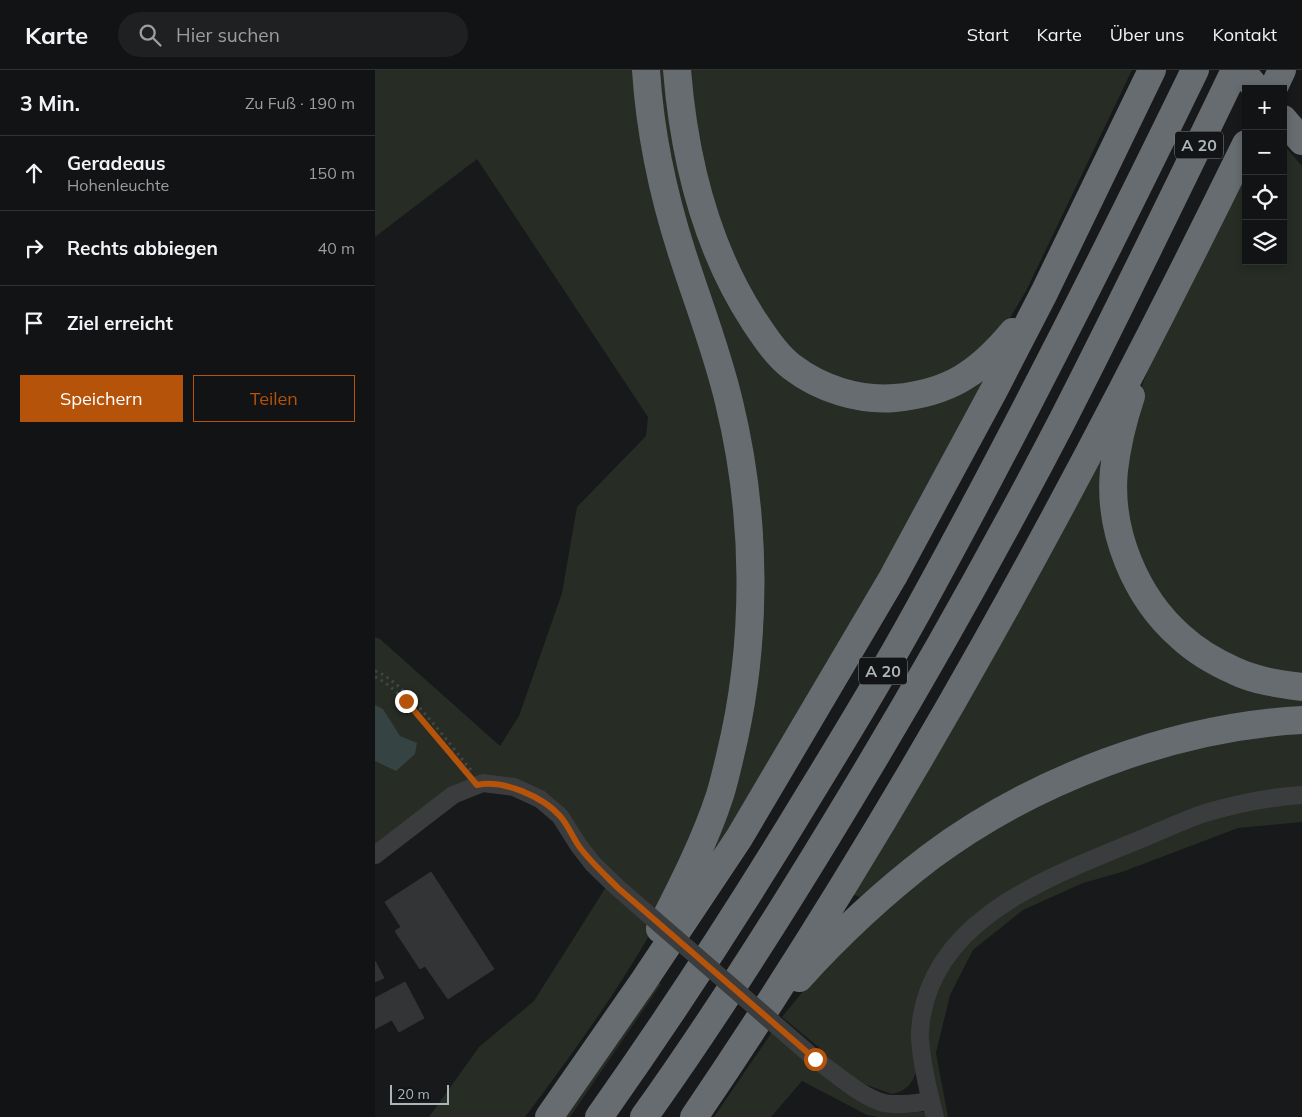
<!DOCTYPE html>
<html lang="de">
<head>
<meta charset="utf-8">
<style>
  body { margin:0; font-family:Mulish,sans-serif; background:#1f2022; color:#f1f3f6 }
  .controls { position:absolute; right:15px; top:15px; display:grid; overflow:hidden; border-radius:0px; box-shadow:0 2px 8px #0003 }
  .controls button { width:45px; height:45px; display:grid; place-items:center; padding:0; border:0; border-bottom:1px solid #313234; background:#121314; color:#f1f3f6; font:25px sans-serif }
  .scale { position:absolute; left:15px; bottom:12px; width:59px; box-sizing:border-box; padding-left:5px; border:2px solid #acb5b8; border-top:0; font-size:14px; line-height:18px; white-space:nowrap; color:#acb5b8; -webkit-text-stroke:4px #131415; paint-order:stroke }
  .stop { position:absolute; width:15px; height:15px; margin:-11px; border:4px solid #b45309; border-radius:50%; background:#fff }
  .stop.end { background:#b45309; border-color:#fff; box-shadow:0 1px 5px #0008 }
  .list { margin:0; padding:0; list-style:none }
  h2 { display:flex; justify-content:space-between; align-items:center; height:65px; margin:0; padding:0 20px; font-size:21px }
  h2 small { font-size:16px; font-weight:400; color:#9c9ea0 }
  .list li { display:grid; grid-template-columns:32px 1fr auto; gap:15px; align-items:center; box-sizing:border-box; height:75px; padding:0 20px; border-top:1px solid #313234 }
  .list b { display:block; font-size:19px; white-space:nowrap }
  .list p { margin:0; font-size:16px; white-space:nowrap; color:#9c9ea0 }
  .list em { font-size:16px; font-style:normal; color:#9c9ea0 }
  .actions { display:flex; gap:10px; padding:15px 20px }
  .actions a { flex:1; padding:11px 0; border:1px solid #b45309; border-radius:0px; text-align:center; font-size:18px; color:#b45309 }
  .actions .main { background:#b45309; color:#fff }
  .icon { flex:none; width:28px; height:28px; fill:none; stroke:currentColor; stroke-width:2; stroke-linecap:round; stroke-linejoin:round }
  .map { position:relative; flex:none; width:927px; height:1047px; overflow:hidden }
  header { display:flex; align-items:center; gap:30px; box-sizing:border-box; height:70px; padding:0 25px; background:#121314; border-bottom:1px solid #313234 }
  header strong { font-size:24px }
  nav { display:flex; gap:28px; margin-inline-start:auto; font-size:18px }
  .search { width:350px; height:45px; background:#1f2022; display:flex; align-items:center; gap:12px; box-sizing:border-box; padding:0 18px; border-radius:28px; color:#9c9ea0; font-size:19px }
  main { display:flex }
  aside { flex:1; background:#121314 }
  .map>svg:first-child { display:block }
</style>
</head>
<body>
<header>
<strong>Karte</strong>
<div class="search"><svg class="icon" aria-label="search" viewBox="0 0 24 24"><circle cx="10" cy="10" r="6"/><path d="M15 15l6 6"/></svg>Hier suchen</div>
<nav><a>Start</a><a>Karte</a><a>Über uns</a><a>Kontakt</a></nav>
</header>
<main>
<aside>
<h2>3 Min.<small>Zu Fuß · 190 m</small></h2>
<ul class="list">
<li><svg class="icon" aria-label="ahead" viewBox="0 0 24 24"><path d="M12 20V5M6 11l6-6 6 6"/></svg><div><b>Geradeaus</b><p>Hohenleuchte</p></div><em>150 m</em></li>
<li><svg class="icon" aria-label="right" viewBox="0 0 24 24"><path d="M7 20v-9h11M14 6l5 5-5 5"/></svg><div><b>Rechts abbiegen</b></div><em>40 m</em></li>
<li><svg class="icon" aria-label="arrive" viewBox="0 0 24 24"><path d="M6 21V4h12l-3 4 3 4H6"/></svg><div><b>Ziel erreicht</b></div></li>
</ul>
<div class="actions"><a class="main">Speichern</a><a>Teilen</a></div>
</aside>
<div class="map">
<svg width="927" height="1047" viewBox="0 0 927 1047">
  <rect width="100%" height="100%" fill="#18191a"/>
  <path fill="#272c25" d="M0,0H258L327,275L357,404L366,507L360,585L350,656L334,718L285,845L230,797L196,750L109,707L0,785V567L5,569L125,676L144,646L187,523L202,437L271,366L273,347L102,89L0,167Z
    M282,0H291L335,187L456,331L619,300L375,736L329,801L387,560L304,138Z
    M310,0H757L651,221L635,248L615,274L590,297L537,315L482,316L429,296L372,224L332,123Z
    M908,74L927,96V608L878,598L818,565L774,516L748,444L756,345L773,300L871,96V191H908Z
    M728,369L791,564L927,624V638L571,760L485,827L474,823Z
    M927,660V721L656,810L564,885L541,1002C537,1015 530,1021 517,1024L486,1013L444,983L446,979L407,947L452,892L535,815L616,760L693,719L819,677Z
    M927,730V752L863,758L747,802L708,813L648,840L598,880L575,925L561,983L573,1047H503L492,1045L427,1011L396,1047H339L397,962L523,1043L563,1041L549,964L558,925L576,893L595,871L617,852L655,825L834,748Z
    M231,817L278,859C240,925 196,986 150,1047H54L104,977L159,931Z
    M279,910L286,914L195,1047H184Z"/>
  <path fill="#354343" d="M0,635L8,639L25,666L42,673L40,684L21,701L0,691Z"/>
  <path fill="#333436" stroke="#323436" d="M56,802L119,899L73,929L50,896L45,899L20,861L26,857L10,832Z
    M0,891L9,908L0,912Z
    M30,912L49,948L24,962L17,950L0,959V928Z"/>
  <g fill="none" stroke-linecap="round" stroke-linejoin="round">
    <path stroke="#404445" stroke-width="3" stroke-dasharray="2.5 4" stroke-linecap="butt" d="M0,601C28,610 75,675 96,700
      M0,607C24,616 72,679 91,701"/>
    <path stroke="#3a3c3e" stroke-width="18" d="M0,785L78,725L108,713L139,717L165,729L185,746L204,776L218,794L243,818
      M440,989C460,1003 486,1027 509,1033C524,1036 540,1033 555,1031
      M560,1047C554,1025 549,1003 546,980C546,974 544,967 545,961C552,854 664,811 749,776C776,766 803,752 830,743C861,734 895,727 927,725"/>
    <path stroke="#666c6f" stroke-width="28" d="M271,0C275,62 288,124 307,183C323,233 342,281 354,332C382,447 383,572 355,686C352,699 349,712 345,725C330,771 307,816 285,859
      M302,0C309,87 331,177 379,251C390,267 401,285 417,297C446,319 484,331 520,328C574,323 604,303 638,262
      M866,0L882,19
      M898,19L907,0
      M908,49L927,71
      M756,326C748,350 742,374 739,400C733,460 760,527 806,567C821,581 842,593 860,601C881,611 905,614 927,617
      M424,908C464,864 508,823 555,787C658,710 798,657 927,650
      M174,1047L268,912L364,768L518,507L619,320L669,223L777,0
      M224,1047C299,941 369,833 436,722C476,657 516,591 552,524C646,352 734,177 820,0
      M269,1047C344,942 413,832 479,722C552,601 621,478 686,353C746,236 803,118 860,0
      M319,1047C529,738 707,409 871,74"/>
    <path stroke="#3a3c3e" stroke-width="18" d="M243,818L440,989"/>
  </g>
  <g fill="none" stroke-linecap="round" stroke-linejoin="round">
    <path stroke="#b45309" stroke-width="6" d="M31,631L102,715C128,709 168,727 185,746C194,756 198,769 206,779C217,793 230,805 243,818L440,989"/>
  </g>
  <g text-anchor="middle" stroke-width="4" stroke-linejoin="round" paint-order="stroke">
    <g fill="#131415" stroke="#7e8587" stroke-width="1">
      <rect x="800" y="61.5" width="48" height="27" rx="4"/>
      <rect x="484" y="587.5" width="48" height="27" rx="4"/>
    </g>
    <g font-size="16" font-weight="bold" fill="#acb5b8">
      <text x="824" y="81">A 20</text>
      <text x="508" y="607">A 20</text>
    </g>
  </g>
</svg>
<div class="controls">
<button>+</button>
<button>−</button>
<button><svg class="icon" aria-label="locate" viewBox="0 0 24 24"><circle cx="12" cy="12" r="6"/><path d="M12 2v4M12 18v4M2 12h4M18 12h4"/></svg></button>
<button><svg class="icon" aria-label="layers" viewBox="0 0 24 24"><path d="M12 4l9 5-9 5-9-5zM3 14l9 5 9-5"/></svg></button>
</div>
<div class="scale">20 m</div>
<div class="stop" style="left:440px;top:989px"></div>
<div class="stop end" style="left:31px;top:631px"></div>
</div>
</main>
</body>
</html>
